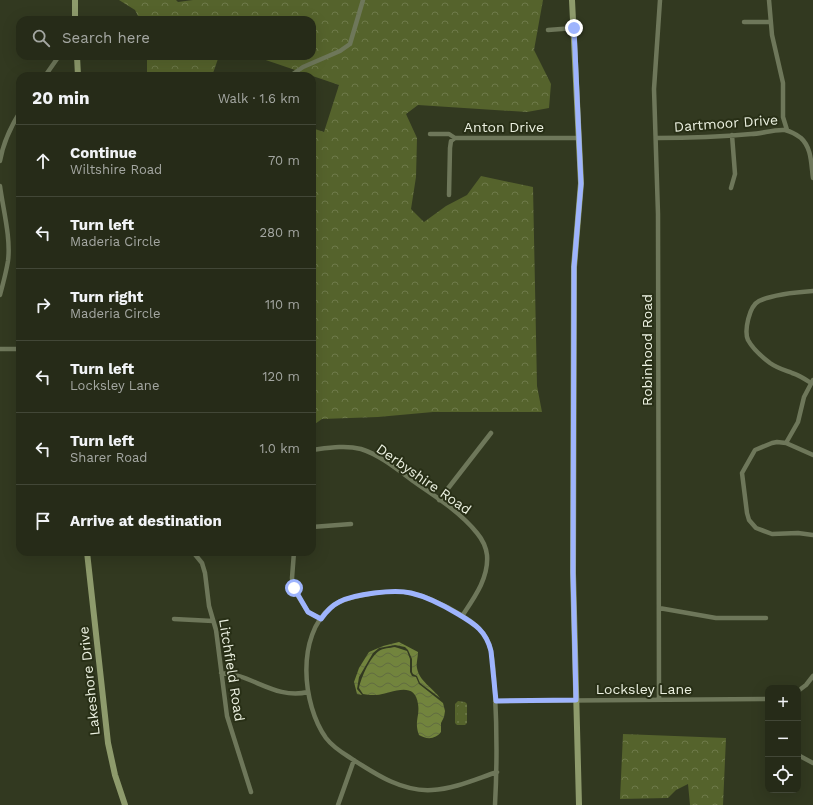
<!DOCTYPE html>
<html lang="en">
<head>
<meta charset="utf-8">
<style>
  body { margin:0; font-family:"Work Sans",sans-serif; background:#323725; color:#f1f3f6 }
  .controls { position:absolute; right:12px; bottom:12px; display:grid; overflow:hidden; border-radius:8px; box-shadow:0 4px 16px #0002 }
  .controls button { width:36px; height:36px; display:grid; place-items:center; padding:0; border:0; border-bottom:1px solid #424737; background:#262b18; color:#f1f3f6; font:20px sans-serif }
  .stop { position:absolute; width:12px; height:12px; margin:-9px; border:3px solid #9eb4fd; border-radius:50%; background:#fff }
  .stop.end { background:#9eb4fd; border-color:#fff; box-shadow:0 1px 4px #0008 }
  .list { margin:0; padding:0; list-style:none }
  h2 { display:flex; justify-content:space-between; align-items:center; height:52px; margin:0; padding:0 16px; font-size:17px }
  h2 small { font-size:13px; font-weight:400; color:#a4a7a2 }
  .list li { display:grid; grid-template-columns:26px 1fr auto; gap:12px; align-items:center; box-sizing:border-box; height:72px; padding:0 16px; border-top:1px solid #424737 }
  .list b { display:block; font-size:15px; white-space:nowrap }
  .list p { margin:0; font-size:13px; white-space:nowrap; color:#a4a7a2 }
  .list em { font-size:13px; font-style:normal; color:#a4a7a2 }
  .icon { flex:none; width:22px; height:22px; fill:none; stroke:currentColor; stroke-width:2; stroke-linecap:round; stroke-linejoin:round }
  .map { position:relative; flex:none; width:813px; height:805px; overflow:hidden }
  .search { position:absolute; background:#262b18; box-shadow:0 4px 16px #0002; left:16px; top:16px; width:300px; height:44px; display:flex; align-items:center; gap:10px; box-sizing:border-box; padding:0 14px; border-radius:12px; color:#a4a7a2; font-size:15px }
  .panel { position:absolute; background:#262b18; box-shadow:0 4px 16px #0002; left:16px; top:72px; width:300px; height:484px; border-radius:12px }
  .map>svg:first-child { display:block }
</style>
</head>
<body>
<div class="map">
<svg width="813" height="805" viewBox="0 0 813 805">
  <defs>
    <pattern id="forest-crowns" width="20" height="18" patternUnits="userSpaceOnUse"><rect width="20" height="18" fill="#55632c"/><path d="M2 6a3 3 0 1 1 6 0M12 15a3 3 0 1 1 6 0" fill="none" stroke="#6e7a4a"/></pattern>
    <pattern id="park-dots" width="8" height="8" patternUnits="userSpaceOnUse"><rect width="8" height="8" fill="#55632c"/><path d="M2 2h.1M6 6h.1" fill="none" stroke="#6e7a4a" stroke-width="1.8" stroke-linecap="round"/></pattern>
    <pattern id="water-waves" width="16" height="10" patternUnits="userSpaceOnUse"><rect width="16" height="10" fill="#72843d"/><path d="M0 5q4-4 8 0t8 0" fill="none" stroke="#616c40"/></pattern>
  </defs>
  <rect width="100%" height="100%" fill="#323920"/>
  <path fill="url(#forest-crowns)" d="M119,0H176L178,2L193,0H543L534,50L551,84L549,108L527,112L418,105L406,114L417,138L416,177L411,209L424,222L446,206L467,195L481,176L533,187L537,386L542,412H433L378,417L322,419L312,426V128L324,132L339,85L254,56H312V20H140L135,10Z
    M147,56H219L212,76H147Z
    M623,734L726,738L723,805H690L688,784L676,790L668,798L620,799Z"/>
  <path fill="url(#park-dots)" d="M458,701L465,702L467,704V723L465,725H457L455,723V704Z"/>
  <path fill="#55632c" d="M458,706H465L464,721H457Z"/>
  <path fill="url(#water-waves)" d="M399,642L418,652C418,657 416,664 417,668C419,681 433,688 440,698L420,683L417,676L413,674L412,672V659L408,650L405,647L395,645L379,648L373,653L359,677L357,689L362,695L357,694L354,682L359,668L369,652L383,646Z
    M395,647L407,651L410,659V672L412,676L416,677L419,684L443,703L445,711L444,717L441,723V732C436,739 427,740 419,735C414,721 420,716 418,704C415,679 390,694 376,695C372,695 367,695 363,694L359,688C361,678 370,657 379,651C383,648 390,648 395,647Z"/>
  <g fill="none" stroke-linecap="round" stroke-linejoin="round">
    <path stroke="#6e775a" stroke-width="4.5" d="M769,0L772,35L783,83V117L787,130
      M744,22H770
      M548,30L574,28
      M45,76L59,56
      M290,76L303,67L340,51L350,44L363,0
      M430,134H449L455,138H579
      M656,138C688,138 719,137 751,134C762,134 773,129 785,130C789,131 797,135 801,138C812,148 811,165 813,178
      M0,161C3,143 10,128 20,112
      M0,186C3,209 11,238 8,261C6,273 3,284 0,295
      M731,188L735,174L732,135
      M449,195L450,148L451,141L455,138
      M0,349H20
      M811,383C805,379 799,375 792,373C784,370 777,368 770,363C762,357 753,349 748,340C744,331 749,306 759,301C772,295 798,292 813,291
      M786,443L798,422L804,397L813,380
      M312,450C328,448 345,445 361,449C380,455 397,469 413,481C435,496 460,512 477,533C482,539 486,547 487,555C489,578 474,598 462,616
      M813,455L786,443L777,442L772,443L755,450L742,473L747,513L749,520L756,528L772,534L798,533L813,535
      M439,500L491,433
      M312,527L351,524
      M193,552L202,563L205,573L209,606L216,630L227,716L251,792
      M294,552L292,578L293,588L308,612L321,619
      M659,608L716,618H766
      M174,619L213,621
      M221,673C252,674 275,700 308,692
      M798,691L806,685L813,676
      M659,700L658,214L654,89L660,0
      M495,701L768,699
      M798,755L813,763
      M338,805L354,760
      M495,805C497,768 497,731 495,694C494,678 494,659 489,644C483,626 463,616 447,607C435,601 423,595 410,593C391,589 346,595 331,607C296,636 302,704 326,738C332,746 341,752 349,757C374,773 401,792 432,790C454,789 476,779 497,772"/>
    <path stroke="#8e9b6c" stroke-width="6" d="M572,0L581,183L574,267L573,573L579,805
      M75,20V0
      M77,56L78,76
      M87,552L108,743L115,775L125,805"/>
  </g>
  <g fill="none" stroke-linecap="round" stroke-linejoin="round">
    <path stroke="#9eb4fd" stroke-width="5" d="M294,588L308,612L321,619C326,612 331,606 339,602C354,594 394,589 411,593C428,597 443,605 458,614C475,624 486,631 491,651L496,701L576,700L573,573L574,267L581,184L574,28"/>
  </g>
  <g text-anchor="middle" stroke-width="4" stroke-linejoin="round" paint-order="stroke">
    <g font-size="14" fill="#ecf1e1" stroke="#282f16">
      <text transform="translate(726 123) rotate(-4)" y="5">Dartmoor Drive</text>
      <text x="504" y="132">Anton Drive</text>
      <text transform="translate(647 350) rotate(-90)" y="5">Robinhood Road</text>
      <text transform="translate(424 479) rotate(35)" y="5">Derbyshire Road</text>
      <text transform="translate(232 670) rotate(81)" y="5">Litchfield Road</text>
      <text transform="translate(89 681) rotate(-96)" y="5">Lakeshore Drive</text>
      <text x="644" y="694">Locksley Lane</text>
    </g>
  </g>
</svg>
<div class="controls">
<button>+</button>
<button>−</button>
<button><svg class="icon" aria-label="locate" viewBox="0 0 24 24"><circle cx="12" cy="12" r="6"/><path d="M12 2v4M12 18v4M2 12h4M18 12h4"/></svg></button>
</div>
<div class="stop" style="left:294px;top:588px"></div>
<div class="stop end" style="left:574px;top:28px"></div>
<div class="search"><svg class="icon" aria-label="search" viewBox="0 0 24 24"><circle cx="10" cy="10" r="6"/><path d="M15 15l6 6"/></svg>Search here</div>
<section class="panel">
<h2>20 min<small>Walk · 1.6 km</small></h2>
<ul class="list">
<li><svg class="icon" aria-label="ahead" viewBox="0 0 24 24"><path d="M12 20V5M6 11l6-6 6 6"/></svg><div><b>Continue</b><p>Wiltshire Road</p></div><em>70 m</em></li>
<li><svg class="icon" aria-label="left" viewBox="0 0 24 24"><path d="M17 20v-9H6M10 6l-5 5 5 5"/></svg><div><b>Turn left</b><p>Maderia Circle</p></div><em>280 m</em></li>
<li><svg class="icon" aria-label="right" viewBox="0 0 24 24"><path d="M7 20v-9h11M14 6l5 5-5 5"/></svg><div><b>Turn right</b><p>Maderia Circle</p></div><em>110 m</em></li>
<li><svg class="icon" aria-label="left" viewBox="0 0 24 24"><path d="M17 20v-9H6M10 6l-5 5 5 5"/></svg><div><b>Turn left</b><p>Locksley Lane</p></div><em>120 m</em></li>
<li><svg class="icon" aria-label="left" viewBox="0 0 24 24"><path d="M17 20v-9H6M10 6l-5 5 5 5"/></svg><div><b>Turn left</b><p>Sharer Road</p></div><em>1.0 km</em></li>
<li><svg class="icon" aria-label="arrive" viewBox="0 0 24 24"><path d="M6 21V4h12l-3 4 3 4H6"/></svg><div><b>Arrive at destination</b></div></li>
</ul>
</section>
</div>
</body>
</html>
